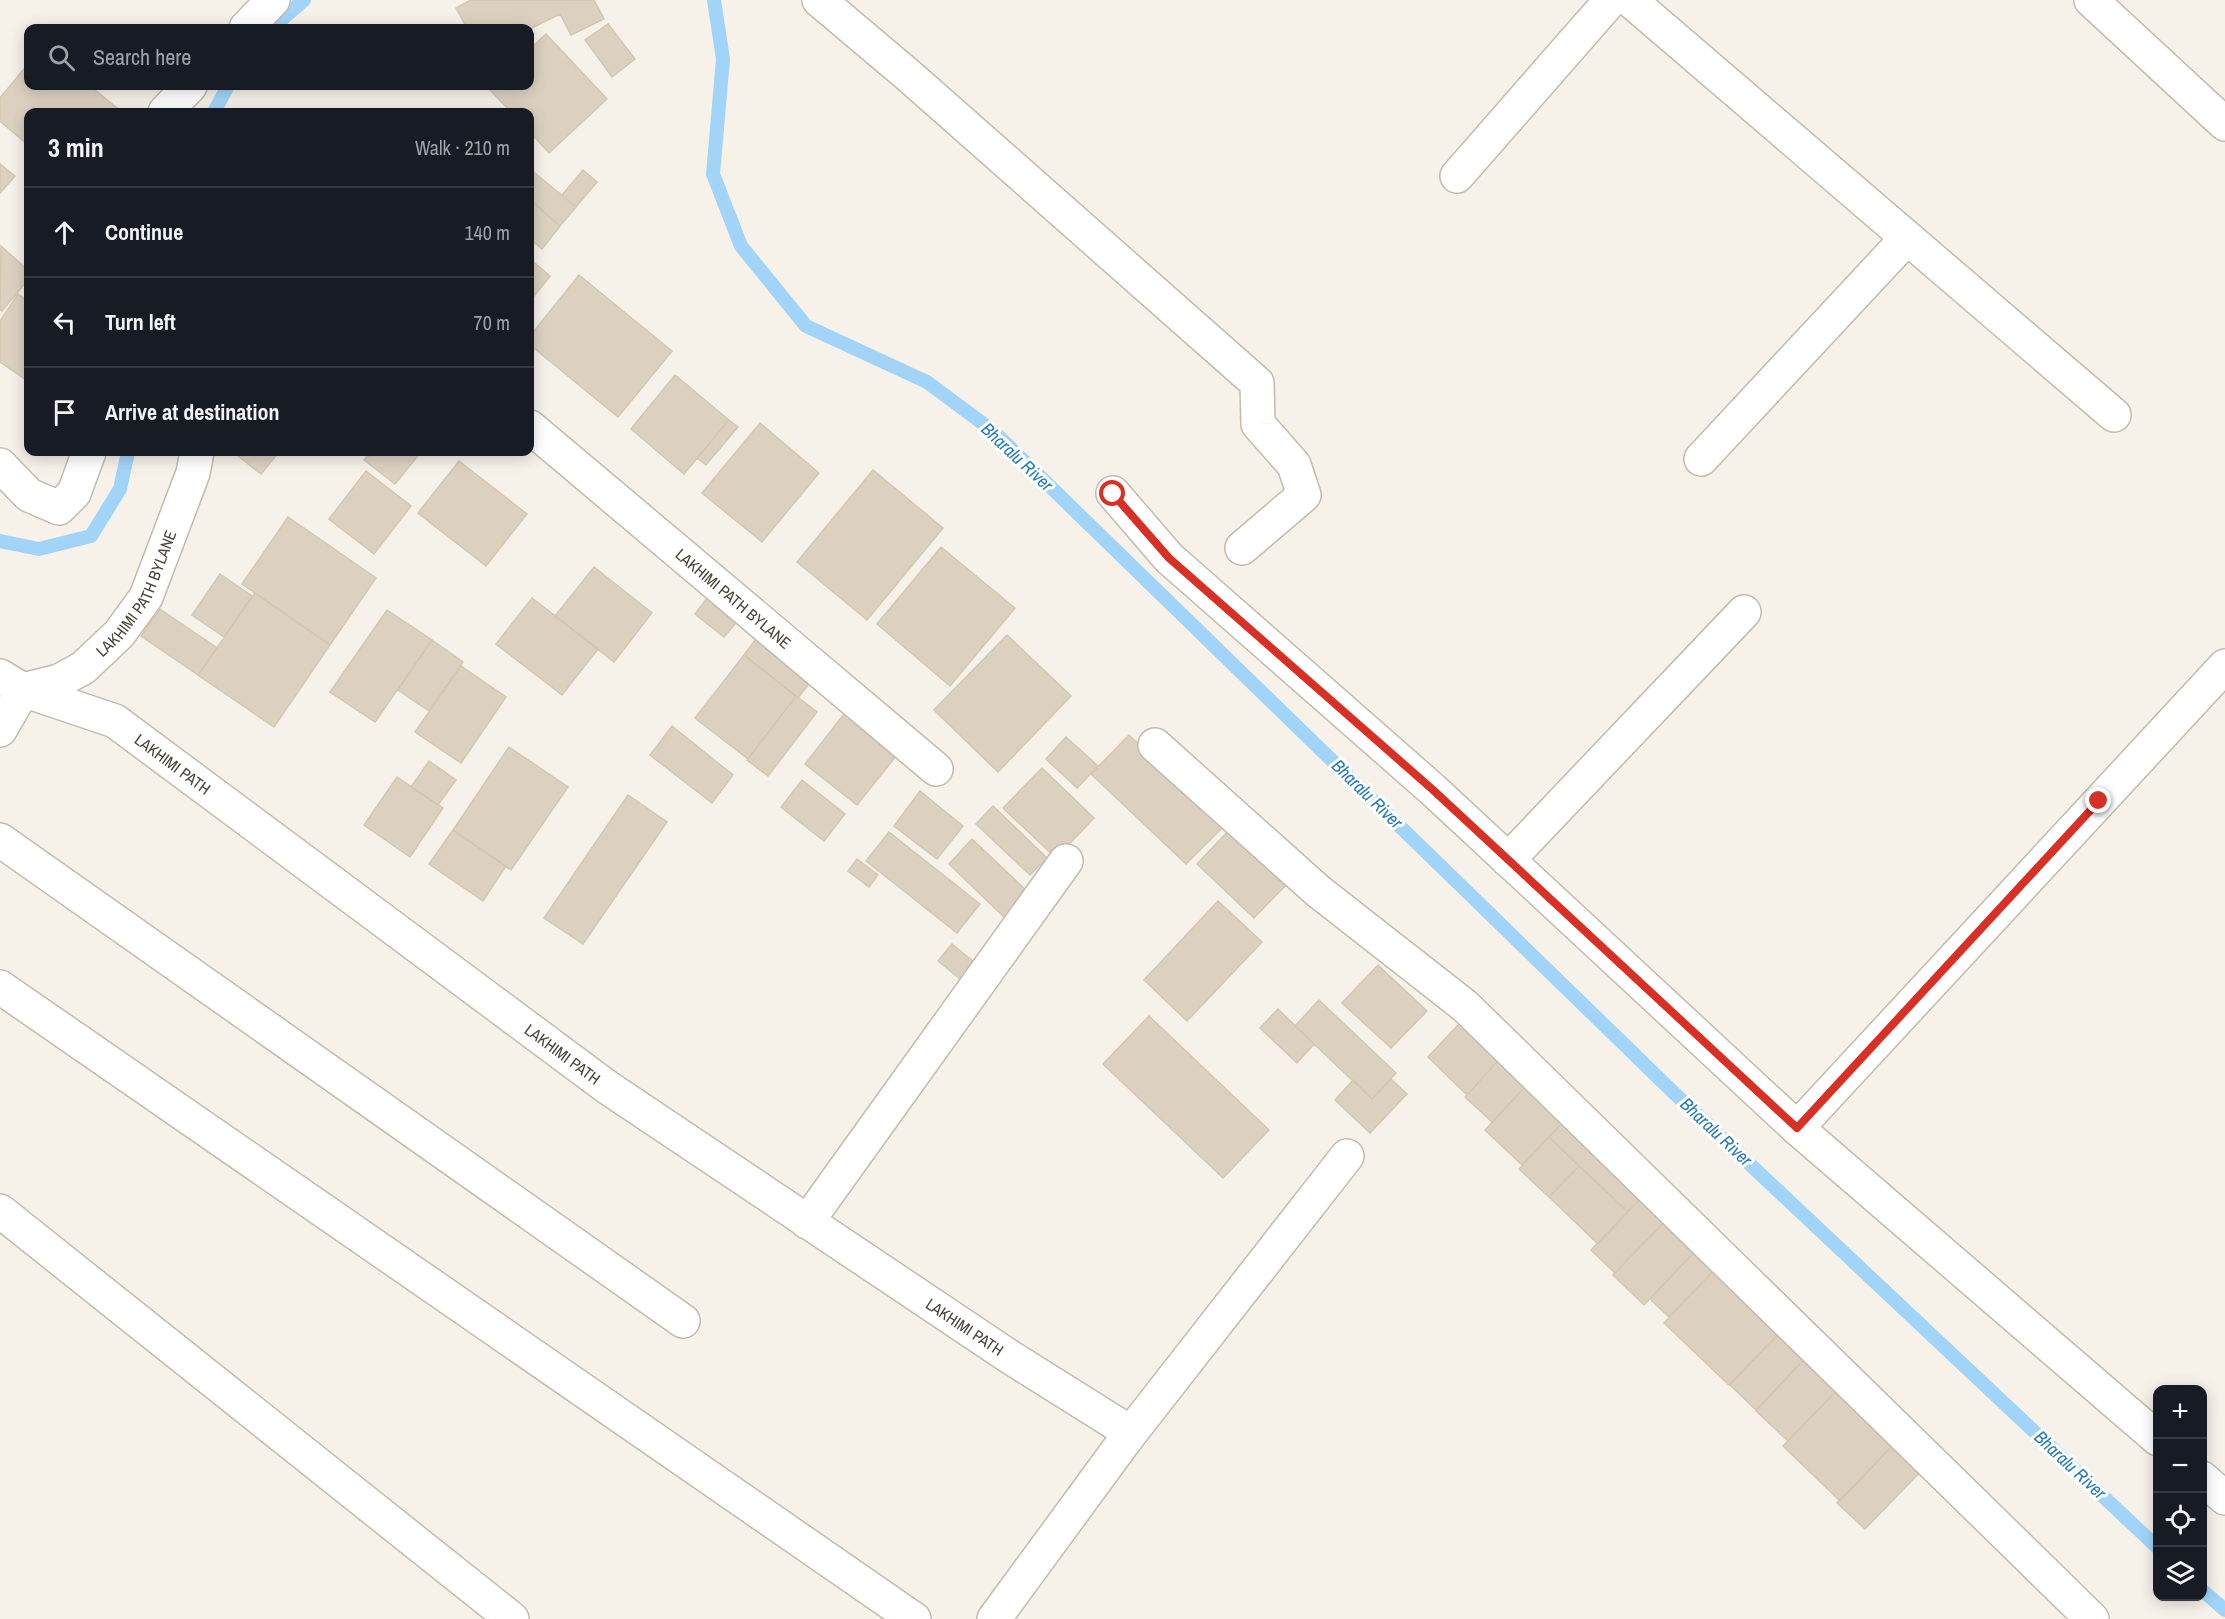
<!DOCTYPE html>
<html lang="en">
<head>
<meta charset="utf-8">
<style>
  body { margin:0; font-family:"Archivo Narrow",sans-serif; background:#242831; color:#f1f3f6 }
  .controls { position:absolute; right:18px; bottom:18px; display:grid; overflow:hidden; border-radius:12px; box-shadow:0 3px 15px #0003 }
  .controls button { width:54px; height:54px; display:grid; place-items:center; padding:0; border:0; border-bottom:2px solid #363941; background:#171b24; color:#f1f3f6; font:30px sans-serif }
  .stop { position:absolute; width:18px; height:18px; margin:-14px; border:4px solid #d93025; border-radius:50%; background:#fff }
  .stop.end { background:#d93025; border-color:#fff; box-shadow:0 2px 6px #0008 }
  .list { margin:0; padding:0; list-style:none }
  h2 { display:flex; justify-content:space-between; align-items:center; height:78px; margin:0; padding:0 24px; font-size:26px }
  h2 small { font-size:20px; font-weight:400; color:#9ea1a6 }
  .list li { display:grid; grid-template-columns:39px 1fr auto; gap:18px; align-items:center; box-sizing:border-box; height:90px; padding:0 24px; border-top:2px solid #363941 }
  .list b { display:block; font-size:22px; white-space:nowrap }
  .list em { font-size:20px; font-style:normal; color:#9ea1a6 }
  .icon { flex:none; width:33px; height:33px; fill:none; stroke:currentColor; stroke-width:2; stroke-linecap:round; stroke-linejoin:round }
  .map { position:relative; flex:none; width:2225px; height:1619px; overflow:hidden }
  .search { position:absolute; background:#171b24; box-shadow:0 3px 15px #0003; left:24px; top:24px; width:510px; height:66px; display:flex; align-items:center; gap:15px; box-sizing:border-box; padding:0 21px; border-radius:12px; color:#9ea1a6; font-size:22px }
  .panel { position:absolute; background:#171b24; box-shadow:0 3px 15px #0003; left:24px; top:108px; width:510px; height:348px; border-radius:12px }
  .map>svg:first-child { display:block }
</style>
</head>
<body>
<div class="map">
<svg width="2225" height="1619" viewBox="0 0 2225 1619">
  <rect width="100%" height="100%" fill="#f6f2ea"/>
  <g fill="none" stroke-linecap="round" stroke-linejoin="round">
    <path stroke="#a2d4f7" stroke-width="14" d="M714,0L723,59L713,174L741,246L806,326L927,382L993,431L1673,1092L2158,1548
      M272,28L304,0
      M214,112L228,86
      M0,541L39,549L91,536L120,489L128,452
      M2202,1590L2225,1610"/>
  </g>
  <path fill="#dcd1c1" stroke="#d4c7b0" stroke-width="1.5" d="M471,0H594L604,19L571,35L560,14L530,29L467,28L456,8Z
    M608,24L635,59L612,77L585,40Z
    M546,34L607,99L549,153L530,132V112H511L488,88L490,86H530V49Z
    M28,64V86H90L122,112H28V145L0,121V98Z
    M0,164L15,176L0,193Z
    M530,169L576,207L560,226L530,200Z
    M583,170L597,182L576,207L562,195Z
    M530,200L560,226L542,249L530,239Z
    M1,246L28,270V280L2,311L0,310Z
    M530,259L550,276L530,301Z
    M579,275L672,351L618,417L530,345V336Z
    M18,294L28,301V381L0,362V321Z
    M675,375L729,420L684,474L631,429Z
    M729,420L738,427L706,465L697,458Z
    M760,423L819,473L762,542L702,493Z
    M233,452H279L261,474Z
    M371,452H421L395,484L364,460Z
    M459,461L527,514L486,566L418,513Z
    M873,470L943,528L867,620L797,562Z
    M366,471L411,506L374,554L329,519Z
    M288,517L376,578L330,645L242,584Z
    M941,547L1015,608L950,686L877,624Z
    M594,567L652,613L614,662L555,616Z
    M220,574L252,596L224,637L192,615Z
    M255,593L330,645L274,727L198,675Z
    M710,594L740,618L724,637L695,614Z
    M532,598L598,649L562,695L496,644Z
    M160,609L217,648L198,675L141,636Z
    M387,610L432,640L375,722L330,692Z
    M761,632L816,675L798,698L744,655Z
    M1007,635L1071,696L998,772L934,710Z
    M432,640L463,662L429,711L398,690Z
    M744,655L796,696L748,759L695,718Z
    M461,666L506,697L461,763L415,732Z
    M796,696L817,712L768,776L747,760Z
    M848,709L900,751L857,805L805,764Z
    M672,726L733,775L712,803L650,755Z
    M1129,735L1224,826L1186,864L1091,774Z
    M1066,737L1098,766L1077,788L1046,759Z
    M509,747L568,787L511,870L453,830Z
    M429,761L456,780L438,805L411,787Z
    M1042,768L1094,818L1056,858L1003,808Z
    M397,777L443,808L410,857L364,825Z
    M802,780L845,814L824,841L781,807Z
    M920,791L963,826L937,859L894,826Z
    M628,795L667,822L583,944L544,918Z
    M993,806L1047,858L1030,875L976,824Z
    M1231,828L1288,883L1254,918L1197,864Z
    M453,830L506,866L483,901L429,864Z
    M889,832L980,904L957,933L866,861Z
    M972,839L1030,894L1006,919L949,864Z
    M857,859L878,875L869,887L848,871Z
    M1218,901L1262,942L1187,1021L1144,980Z
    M952,944L979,966L965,983L938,961Z
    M1378,965L1427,1011L1391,1048L1342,1003Z
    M1319,1000L1396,1073L1372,1099L1295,1026Z
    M1278,1009L1314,1044L1297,1063L1260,1028Z
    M1149,1016L1269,1130L1223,1178L1103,1064Z
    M1459,1024L1498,1061L1467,1095L1428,1057Z
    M1498,1061L1525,1087L1492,1122L1465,1097Z
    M1391,1079L1407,1094L1370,1133L1335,1100L1353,1080L1372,1099Z
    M1525,1087L1563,1122L1522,1165L1485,1130Z
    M1563,1122L1642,1197L1628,1212L1549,1137Z
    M1549,1137L1579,1166L1549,1197L1519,1169Z
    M1579,1166L1628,1212L1598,1244L1549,1197Z
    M1642,1197L1666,1220L1615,1273L1591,1250Z
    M1666,1220L1697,1249L1644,1305L1613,1275Z
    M1697,1249L1716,1268L1669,1317L1650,1299Z
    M1716,1268L1782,1330L1729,1385L1664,1323Z
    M1782,1330L1808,1355L1756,1410L1730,1385Z
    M1808,1355L1841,1386L1788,1441L1756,1411Z
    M1841,1386L1898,1440L1840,1501L1783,1446Z
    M1898,1440L1926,1466L1865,1529L1837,1503Z"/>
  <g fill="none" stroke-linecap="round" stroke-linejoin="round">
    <g stroke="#c3bbab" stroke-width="36">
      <g id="minor">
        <path d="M819,0L908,75L1257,383L1258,424L1294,465L1304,495L1242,548"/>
        <path d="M1630,0L2114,415"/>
        <path d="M2091,0L2225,124"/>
        <path d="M246,28L273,0"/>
        <path d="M165,112L190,86"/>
        <path d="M1457,176L1611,0"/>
        <path id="s1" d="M530,427L936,769"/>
        <path d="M1701,459L1907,238"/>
        <path d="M0,465L29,495L59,508L74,493L89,452"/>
        <path d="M1113,493L1169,558L1432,789L1797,1128L2158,1439"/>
        <path id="s2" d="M0,676L23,690L115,721L607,1087L1010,1357L1120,1426L1126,1439"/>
        <path id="s3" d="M23,690L59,681L83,668L119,634L146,597L193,473L197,452"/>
        <path d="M0,730L23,690"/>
        <path d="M1155,745L1318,891L1465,1006L2092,1619"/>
        <path d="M0,840L683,1321"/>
        <path d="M1508,860L1744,612"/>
        <path d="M0,987L914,1619"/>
        <path d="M1797,1128L2225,666"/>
        <path d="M0,1211L512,1619"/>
        <path d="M807,1222L1066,861"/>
        <path d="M2202,1478L2225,1498"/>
        <path d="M994,1619L1126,1439L1347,1156"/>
      </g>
    </g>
    <use href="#minor" stroke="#fff" stroke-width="33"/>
  </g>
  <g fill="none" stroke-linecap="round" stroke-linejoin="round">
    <path stroke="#d93025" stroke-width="8" d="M1113,494L1169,558L1432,789L1797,1128L2099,801"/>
  </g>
  <g text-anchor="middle" stroke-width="6" stroke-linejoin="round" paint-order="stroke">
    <g font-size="16" fill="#4b4337" stroke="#fff">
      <text dy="6" stroke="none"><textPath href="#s3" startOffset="158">LAKHIMI PATH BYLANE</textPath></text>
      <text dy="6" stroke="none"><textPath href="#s1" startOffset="266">LAKHIMI PATH BYLANE</textPath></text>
      <text dy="6" stroke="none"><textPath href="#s2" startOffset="196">LAKHIMI PATH</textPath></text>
      <text dy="6" stroke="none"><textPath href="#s2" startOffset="682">LAKHIMI PATH</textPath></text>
      <text dy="6" stroke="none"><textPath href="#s2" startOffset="1168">LAKHIMI PATH</textPath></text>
    </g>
    <g font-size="18" font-style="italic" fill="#2379b9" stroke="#fff">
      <text transform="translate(1017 457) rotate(43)" y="6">Bharalu River</text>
      <text transform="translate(1367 794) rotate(44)" y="6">Bharalu River</text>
      <text transform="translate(1716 1132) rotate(43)" y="6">Bharalu River</text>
      <text transform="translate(2070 1465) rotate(43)" y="6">Bharalu River</text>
    </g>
  </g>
</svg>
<div class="controls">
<button>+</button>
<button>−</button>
<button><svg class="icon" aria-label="locate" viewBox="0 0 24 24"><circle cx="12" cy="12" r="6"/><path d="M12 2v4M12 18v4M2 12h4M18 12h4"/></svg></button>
<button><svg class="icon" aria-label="layers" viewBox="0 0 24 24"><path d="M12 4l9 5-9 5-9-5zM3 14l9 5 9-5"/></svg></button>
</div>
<div class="stop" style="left:1113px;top:494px"></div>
<div class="stop end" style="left:2099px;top:801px"></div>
<div class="search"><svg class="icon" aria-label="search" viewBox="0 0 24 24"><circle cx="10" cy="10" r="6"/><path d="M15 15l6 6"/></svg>Search here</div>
<section class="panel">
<h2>3 min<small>Walk · 210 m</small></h2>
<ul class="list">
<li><svg class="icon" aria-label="ahead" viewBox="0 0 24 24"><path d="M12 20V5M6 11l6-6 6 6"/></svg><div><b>Continue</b></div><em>140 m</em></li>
<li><svg class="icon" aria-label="left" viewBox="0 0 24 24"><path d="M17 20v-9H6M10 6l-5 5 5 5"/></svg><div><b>Turn left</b></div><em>70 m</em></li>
<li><svg class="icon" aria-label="arrive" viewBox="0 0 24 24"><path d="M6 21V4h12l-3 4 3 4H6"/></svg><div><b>Arrive at destination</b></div></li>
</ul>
</section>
</div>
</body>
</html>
